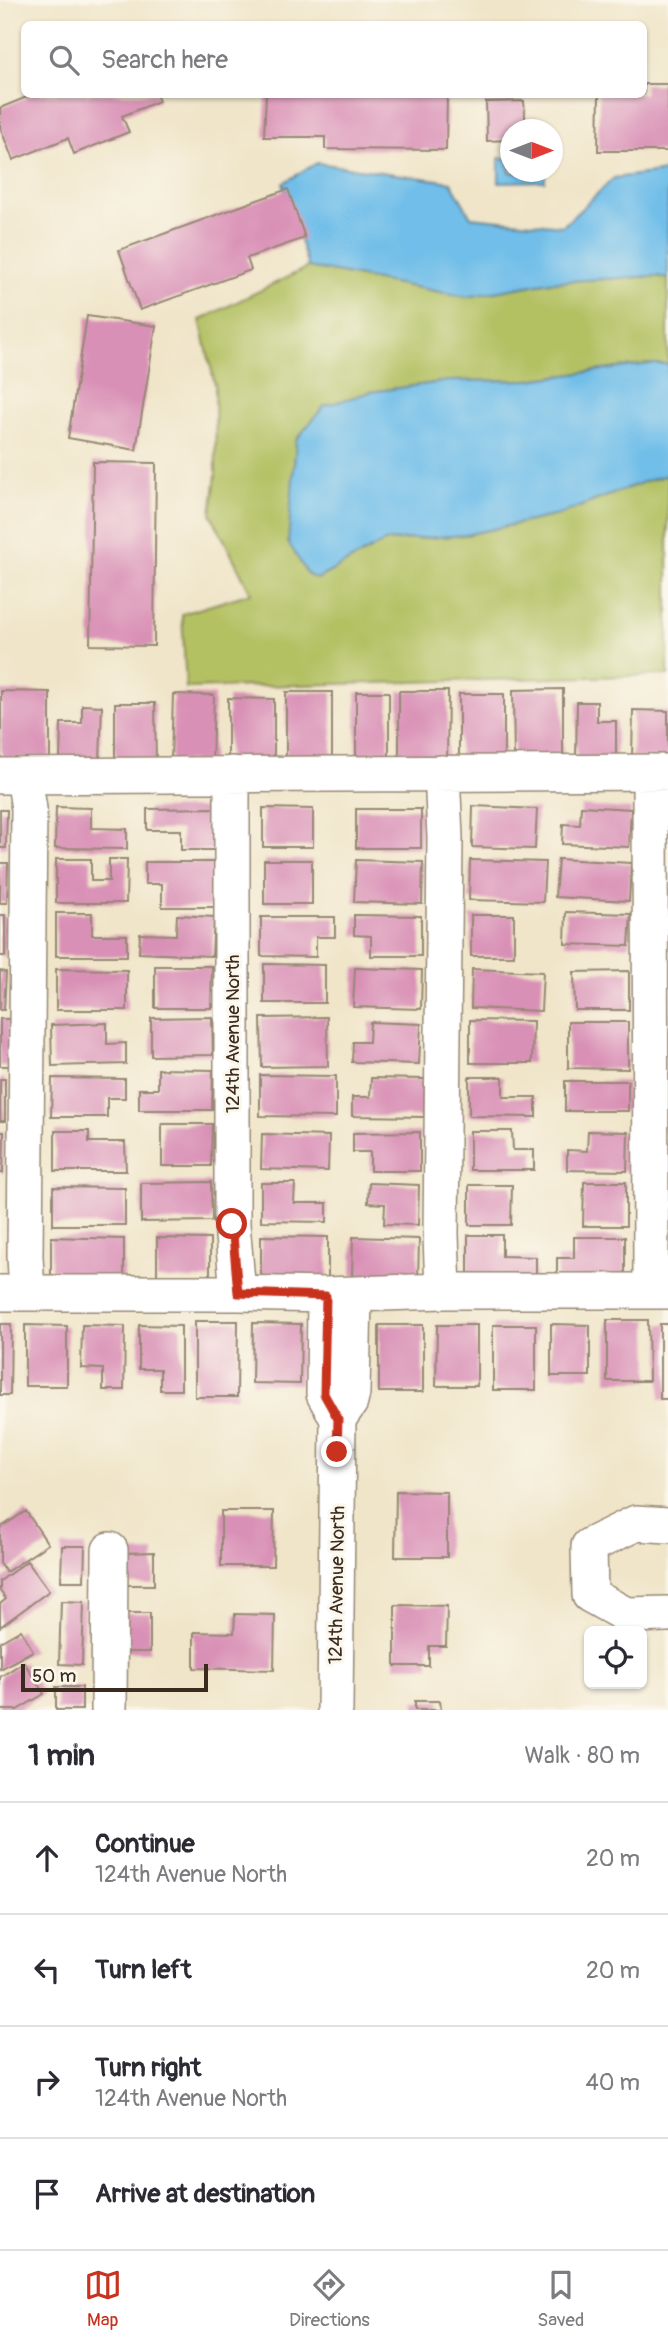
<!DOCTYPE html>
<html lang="en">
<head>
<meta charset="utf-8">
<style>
  body { margin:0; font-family:Pangolin,sans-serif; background:#f7f7f7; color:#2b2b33 }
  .controls { position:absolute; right:21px; bottom:21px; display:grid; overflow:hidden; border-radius:10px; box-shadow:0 2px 5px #0004 }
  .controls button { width:63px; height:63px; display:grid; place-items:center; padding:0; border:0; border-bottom:2px solid #e1e1e2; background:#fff; color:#2b2b33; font:35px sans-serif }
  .compass { position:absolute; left:500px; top:119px; width:63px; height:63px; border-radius:50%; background:#fff; box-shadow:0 2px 5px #0004; rotate:90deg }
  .scale { position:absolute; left:21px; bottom:18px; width:187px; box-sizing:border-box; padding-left:7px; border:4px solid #3b2a1e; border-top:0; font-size:19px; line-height:24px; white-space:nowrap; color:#3b2a1e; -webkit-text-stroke:5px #fbf7ec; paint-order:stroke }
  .stop { position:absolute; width:21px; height:21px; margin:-16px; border:5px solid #c8321e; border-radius:50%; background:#fff }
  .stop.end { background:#c8321e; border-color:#fff; box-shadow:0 2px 7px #0008 }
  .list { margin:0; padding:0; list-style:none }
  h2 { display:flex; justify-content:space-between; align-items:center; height:91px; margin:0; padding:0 28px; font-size:30px }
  h2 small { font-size:23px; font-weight:400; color:#7c7c81 }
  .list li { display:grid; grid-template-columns:46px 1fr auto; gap:21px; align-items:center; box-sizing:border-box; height:112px; padding:0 28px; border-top:2px solid #e1e1e2 }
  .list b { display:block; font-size:26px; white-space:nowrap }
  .list p { margin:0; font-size:23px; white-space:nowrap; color:#7c7c81 }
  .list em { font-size:23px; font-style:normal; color:#7c7c81 }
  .icon { flex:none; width:38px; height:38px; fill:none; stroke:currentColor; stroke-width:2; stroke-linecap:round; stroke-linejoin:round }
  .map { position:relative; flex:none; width:668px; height:1710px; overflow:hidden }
  .search { position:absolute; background:#fff; box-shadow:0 2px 5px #0004; left:21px; right:21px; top:21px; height:77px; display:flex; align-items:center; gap:18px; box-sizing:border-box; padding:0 24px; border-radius:10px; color:#7c7c81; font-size:26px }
  .sheet { height:539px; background:#fff }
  nav { display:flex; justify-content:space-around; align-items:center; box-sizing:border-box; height:98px; border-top:2px solid #e1e1e2; background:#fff; font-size:19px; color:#7c7c81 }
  nav a { display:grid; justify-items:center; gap:4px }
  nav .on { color:#c8321e }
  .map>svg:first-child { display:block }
</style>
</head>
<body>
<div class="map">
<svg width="668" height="1710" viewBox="0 0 668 1710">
  <rect width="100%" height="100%" fill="#fbf7ec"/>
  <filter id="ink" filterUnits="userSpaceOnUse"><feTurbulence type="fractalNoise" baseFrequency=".0143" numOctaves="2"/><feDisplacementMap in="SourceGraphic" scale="14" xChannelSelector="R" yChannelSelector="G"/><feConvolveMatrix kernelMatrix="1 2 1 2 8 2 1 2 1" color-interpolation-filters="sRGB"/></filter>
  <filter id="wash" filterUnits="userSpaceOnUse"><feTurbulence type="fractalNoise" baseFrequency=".00686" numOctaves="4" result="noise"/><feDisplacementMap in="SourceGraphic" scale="28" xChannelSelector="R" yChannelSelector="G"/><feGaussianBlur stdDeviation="1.57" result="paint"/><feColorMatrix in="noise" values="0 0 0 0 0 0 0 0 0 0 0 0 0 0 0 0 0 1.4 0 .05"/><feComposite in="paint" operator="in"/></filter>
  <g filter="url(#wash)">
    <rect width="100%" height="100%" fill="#f0e5c9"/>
    <path fill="#b4c163" stroke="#787640" stroke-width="2" d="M308,267L467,297L550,282L658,276L668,279V364H649L528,380L449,381L370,392L317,579L386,541L465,535L558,515L646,481L668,475V675L186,688L182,614L251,593L211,514L216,475L215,385L200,320Z"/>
    <path fill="#6fbee9" stroke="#557484" stroke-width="2" d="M499,158H510V172H545V181L499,182Z
      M317,163L451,182L471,217L563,226L614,178L668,171V279L657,276L550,282L467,297L308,267L283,183Z
      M649,364H668V475L646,481L558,515L465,535L386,541L317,579L308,575L288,542L296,440L324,406L370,392L449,381L528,380Z"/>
    <g id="blocks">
      <path fill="#d990b6" d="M644,84H668V151H598L599,94H644Z
        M34,94H156L159,101L122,116L129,132L74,154L68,138L13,160L0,127V108Z
        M266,94H447L446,150L325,149V137H264Z
        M524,101L526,130H510V140L487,141L486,102Z
        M288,189L305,238L247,258L251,270L140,310L119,250Z
        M87,316L156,326L136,450L68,438Z
        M93,462L156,463L154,646L90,645Z
        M563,689V758L514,759L513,690Z
        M1,691L50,692V758H1Z
        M399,691H448L447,762H399Z
        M286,692H332V762H286Z
        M356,692H389V761L356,760Z
        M173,694L214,695L212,762L171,761Z
        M459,694H504V761H459Z
        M228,698L274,699V761H228Z
        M577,702H597V721H616V760H576Z
        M115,703H155L156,763H115Z
        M82,705L102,706L100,761L60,759L61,723H82Z
        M633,710L668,711V759L632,758Z
        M473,806L537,809L535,849L472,847Z
        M581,806L631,809L629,847L562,844L563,824L580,825Z
        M56,807L91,808V828L127,829V849L55,848Z
        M214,808V850H181V830H147V809Z
        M263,808L313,809V847H263Z
        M356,809H421V848H356Z
        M0,810H7L6,848H0Z
        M56,859H91V881H109V859H127L126,903H56Z
        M558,859L631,863L629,901L555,897Z
        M264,860H312V904H264Z
        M356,860L423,862L422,904L354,902Z
        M470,860L545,862L543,902L469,900Z
        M145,862H214V907H162V884H145Z
        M0,863H8L7,903H0Z
        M566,912L631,914L629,946L565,944Z
        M56,913H92V935H127V956H56Z
        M0,915H5V956H0Z
        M177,915L214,917L212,956L139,953L140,934L176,935Z
        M354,915L421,916V956H371V936L354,935Z
        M471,915H514V956H471Z
        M261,917H335V937H316V957L261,956Z
        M264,964L325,965V1003H264Z
        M155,966H212L211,1008H155Z
        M355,968L422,970L421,1009L353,1007Z
        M56,969L127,970V1010H56Z
        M472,969L543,972L541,1011L471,1008Z
        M0,971L6,972L4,1010H0Z
        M629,971V1010H575L574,972Z
        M212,1017L213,1055L151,1056V1018Z
        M327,1017L328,1066L262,1067L261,1018Z
        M0,1019H9V1066H0Z
        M470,1020L533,1021L532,1063H470Z
        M370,1022L421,1024L419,1064L352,1062L353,1042H369Z
        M568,1022H628V1069L568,1068Z
        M107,1023V1044L126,1043V1064L52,1066L51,1025Z
        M158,1069L213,1070L212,1110H139V1089H158Z
        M260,1075L336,1076V1117L260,1116Z
        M469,1077H503V1097H536V1117L469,1116Z
        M52,1078L125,1079V1098H107V1117H51Z
        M371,1078L425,1079L424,1117L352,1116V1097H370Z
        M0,1079H5V1121H0Z
        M565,1081H628V1111H565Z
        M162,1124H212L211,1166H162Z
        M55,1131H89V1142H125L126,1171H55Z
        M470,1131H512L513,1150H534V1170H470Z
        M588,1131L628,1132L627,1171L567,1170V1150L587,1151Z
        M0,1132H4L3,1173H0Z
        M420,1132V1171H370V1152H353V1133Z
        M262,1134L329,1136L328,1171L261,1169Z
        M211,1182L212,1221L141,1222V1183Z
        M584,1182H626V1226H583Z
        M261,1183H295L294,1203H327V1222L261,1221Z
        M369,1183L419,1185L418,1225L384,1224L385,1204L368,1203Z
        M469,1185H512L511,1225H469Z
        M53,1187L125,1188V1225H53Z
        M468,1235H502V1256L536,1257V1279L468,1278Z
        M261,1236L328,1237V1279H261Z
        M51,1237L124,1239V1279L51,1278Z
        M353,1237L419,1239L418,1279L352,1276Z
        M574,1237H625V1278H557V1258H574Z
        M157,1238L210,1239V1279H157Z
        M607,1320H648L649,1381H607Z
        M195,1321H238L237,1397H195Z
        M253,1323L301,1324L300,1384L252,1383Z
        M0,1324H11L10,1395H0Z
        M551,1324L590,1325V1376H551Z
        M660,1324H668V1399H660Z
        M25,1325L67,1326V1386H25Z
        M82,1325L125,1326L124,1390H103V1369L81,1368Z
        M139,1325L181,1326V1390H160V1369H139Z
        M379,1325H423V1392H379Z
        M437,1325H477V1386H436Z
        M493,1325H536V1390H493Z
        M396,1491L447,1492V1557H395Z
        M26,1511L48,1544L6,1572L0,1563V1528Z
        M221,1511H274L273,1566H221Z
        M62,1546H85L84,1581H61Z
        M154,1552V1585H126L125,1553Z
        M27,1561L49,1591L0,1627V1604L6,1599L0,1591V1581Z
        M61,1601L84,1602L82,1665L59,1664Z
        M395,1605L447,1606L446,1646H429V1666H395Z
        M125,1613H150V1652H125Z
        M235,1614L275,1615L274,1670L194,1668V1632L234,1633Z
        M21,1630L33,1651L0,1669V1642Z
        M24,1662L44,1694L17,1710H0V1677Z
        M56,1687H82V1710H56Z
        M415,1701H440L441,1710H415Z"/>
    </g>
  </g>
  <g filter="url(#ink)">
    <use href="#blocks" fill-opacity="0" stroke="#968874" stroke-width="2"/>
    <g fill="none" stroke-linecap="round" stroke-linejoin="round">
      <g stroke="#968874" stroke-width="38">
        <path id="minor" d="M650,772L651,1291
          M442,773L445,837L441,1235L443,1291
          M232,774V1224L238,1293
          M0,776L668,772
          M24,776L29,809L25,1256L27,1293
          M0,1293H238L325,1295L443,1291H668
          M325,1295L324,1394L338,1419L335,1710
          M338,1419L350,1402L352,1393L354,1295
          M668,1525L636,1523L589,1546L590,1595L626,1615L668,1614
          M109,1710L110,1550"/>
      </g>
      <use href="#minor" stroke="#fff" stroke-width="35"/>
    </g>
  </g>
  <g fill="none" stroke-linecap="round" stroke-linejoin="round" filter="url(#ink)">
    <path stroke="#c8321e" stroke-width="9" d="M232,1224L238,1293L326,1296L324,1394L338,1419L337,1452"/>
  </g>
  <g text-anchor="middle" stroke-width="6" stroke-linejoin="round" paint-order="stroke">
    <g font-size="19" fill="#3b2a1e" stroke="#fbf7ec">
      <text transform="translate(232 1034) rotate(-90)" y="7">124th Avenue North</text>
      <text transform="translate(336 1585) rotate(-89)" y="7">124th Avenue North</text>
    </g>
  </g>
</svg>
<div class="controls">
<button><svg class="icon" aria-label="locate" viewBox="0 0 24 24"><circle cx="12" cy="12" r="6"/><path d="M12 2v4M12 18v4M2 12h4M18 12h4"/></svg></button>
</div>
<svg class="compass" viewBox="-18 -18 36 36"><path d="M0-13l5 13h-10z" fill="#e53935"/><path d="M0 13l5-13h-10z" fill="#7c7c81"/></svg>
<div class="scale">50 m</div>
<div class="stop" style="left:232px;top:1224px"></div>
<div class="stop end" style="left:337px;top:1452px"></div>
<div class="search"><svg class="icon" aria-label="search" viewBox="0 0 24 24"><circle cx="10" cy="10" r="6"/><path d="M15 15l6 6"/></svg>Search here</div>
</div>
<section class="sheet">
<h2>1 min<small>Walk · 80 m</small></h2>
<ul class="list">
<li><svg class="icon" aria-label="ahead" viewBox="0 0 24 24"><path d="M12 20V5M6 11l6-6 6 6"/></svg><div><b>Continue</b><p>124th Avenue North</p></div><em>20 m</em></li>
<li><svg class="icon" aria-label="left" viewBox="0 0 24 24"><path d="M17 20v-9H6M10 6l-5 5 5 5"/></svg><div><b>Turn left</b></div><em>20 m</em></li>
<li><svg class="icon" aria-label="right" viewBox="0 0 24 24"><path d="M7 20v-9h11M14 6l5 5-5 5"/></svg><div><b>Turn right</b><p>124th Avenue North</p></div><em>40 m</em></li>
<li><svg class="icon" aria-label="arrive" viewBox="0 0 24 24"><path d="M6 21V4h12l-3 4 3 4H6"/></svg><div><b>Arrive at destination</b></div></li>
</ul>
</section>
<nav>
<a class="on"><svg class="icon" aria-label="map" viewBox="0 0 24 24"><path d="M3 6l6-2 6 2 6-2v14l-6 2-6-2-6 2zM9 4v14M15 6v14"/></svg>Map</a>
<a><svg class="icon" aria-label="directions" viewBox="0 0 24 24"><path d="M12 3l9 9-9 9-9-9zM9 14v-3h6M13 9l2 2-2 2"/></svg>Directions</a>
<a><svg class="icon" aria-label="saved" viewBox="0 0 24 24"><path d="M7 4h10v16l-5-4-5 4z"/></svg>Saved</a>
</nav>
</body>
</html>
